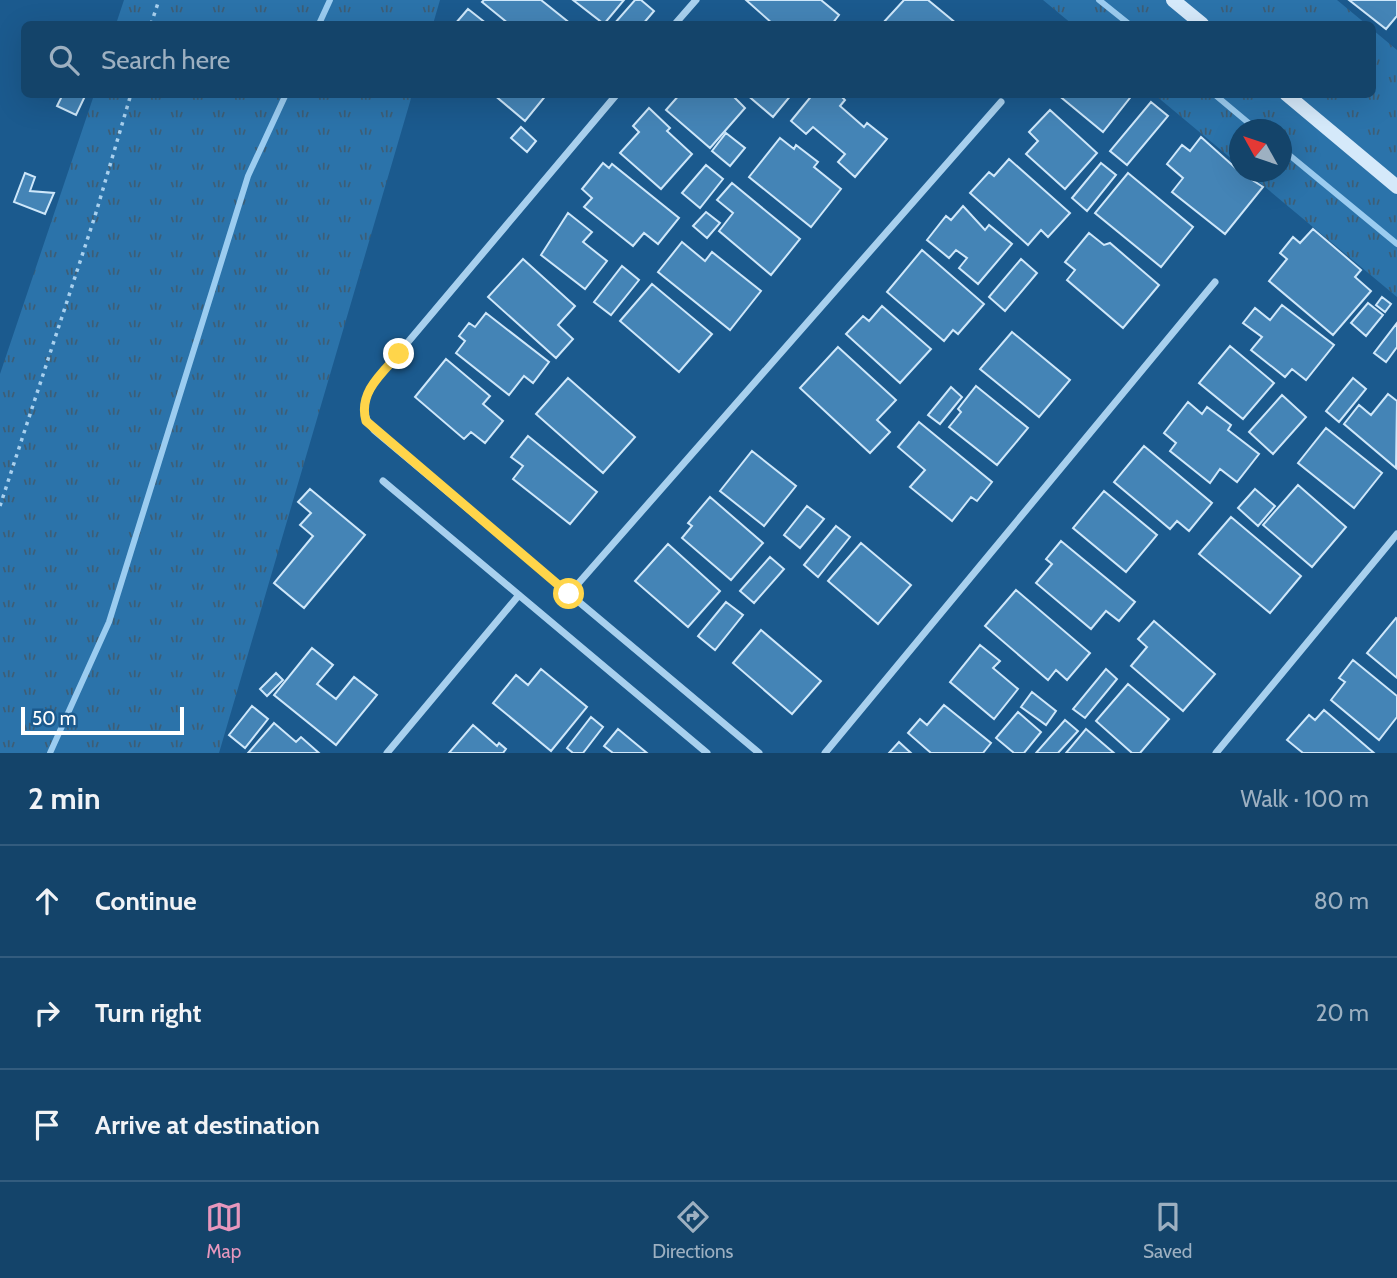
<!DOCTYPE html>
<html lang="en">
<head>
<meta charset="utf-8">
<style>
  body { margin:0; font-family:Cabin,sans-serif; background:#1d4b70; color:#f1f3f6 }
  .compass { position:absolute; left:1229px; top:119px; width:63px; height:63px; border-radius:50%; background:#14446a; box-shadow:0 7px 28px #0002; rotate:310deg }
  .scale { position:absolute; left:21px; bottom:18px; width:163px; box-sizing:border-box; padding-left:7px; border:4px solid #fff; border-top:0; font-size:19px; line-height:24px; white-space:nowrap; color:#fff; -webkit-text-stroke:5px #1b5a8e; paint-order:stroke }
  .stop { position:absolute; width:21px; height:21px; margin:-16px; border:5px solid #ffd54a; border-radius:50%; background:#fff }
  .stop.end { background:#ffd54a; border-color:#fff; box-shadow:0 2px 7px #0008 }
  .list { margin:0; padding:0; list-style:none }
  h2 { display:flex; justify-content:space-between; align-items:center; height:91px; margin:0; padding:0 28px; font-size:30px }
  h2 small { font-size:23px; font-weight:400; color:#9db0c1 }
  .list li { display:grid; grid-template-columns:46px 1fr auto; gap:21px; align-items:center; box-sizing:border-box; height:112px; padding:0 28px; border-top:2px solid #335c7e }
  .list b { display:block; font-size:26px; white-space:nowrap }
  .list em { font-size:23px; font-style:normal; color:#9db0c1 }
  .icon { flex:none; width:38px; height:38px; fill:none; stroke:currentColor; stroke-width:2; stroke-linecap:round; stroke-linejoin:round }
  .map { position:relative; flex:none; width:1397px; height:753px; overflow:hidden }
  .search { position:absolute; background:#14446a; box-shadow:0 7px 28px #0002; left:21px; right:21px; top:21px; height:77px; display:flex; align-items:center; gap:18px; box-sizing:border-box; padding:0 24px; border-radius:10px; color:#9db0c1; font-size:26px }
  .sheet { height:427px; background:#14446a }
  nav { display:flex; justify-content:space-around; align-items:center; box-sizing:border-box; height:98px; border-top:2px solid #335c7e; background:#14446a; font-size:19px; color:#9db0c1 }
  nav a { display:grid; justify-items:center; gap:4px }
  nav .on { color:#e797bd }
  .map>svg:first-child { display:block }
</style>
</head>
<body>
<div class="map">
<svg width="1397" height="753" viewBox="0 0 1397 753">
  <defs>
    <pattern id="grass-tufts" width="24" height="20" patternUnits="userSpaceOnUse" patternTransform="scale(1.75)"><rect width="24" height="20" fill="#2b73aa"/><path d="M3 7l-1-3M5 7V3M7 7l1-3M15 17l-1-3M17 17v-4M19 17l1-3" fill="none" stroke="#3d5e76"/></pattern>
  </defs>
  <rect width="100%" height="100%" fill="#1b5a8e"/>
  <path fill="url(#grass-tufts)" d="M124,0H440L433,24H116Z
    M1043,0H1337L1366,24H1072Z
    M1373,30L1397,50V297L1247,172H1282V130H1240L1239,165L1155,95L1372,94Z
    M94,95H412L219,753H0V374Z"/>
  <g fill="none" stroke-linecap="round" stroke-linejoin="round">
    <path stroke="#9bccf0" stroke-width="6" d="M1099,0L1129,24
      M319,24L330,0
      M1214,94L1257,130
      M1282,149L1397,244
      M50,753L109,622L248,176L286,94"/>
  </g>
  <path fill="#4484b6" stroke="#cee7fa" stroke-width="2" d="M484,0H541L571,24H509L482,2Z
    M573,0H624L604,24Z
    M635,0H641L654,11L643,24H614Z
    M746,0H821L839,15L832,24H773Z
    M904,0H928L957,24H882Z
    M1349,0H1397V16L1386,29Z
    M468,9L487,24H455Z
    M63,94H86L76,115L57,106Z
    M493,94H547L525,121Z
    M731,94L745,108L710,148L666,110L680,94Z
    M746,94H792L773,117Z
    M813,94H839L845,100L840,106L864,127L867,123L887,139L855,177L838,162L845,154L813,127L806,134L791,121Z
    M1057,94H1133L1103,132Z
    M1151,102L1168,116L1127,165L1110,151Z
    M649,108L670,128L667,131L692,154L661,189L620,153L639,132L633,126Z
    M1050,110L1097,153L1065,189L1026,154L1038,141L1029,132Z
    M521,127L536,141L527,152L511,138Z
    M726,133L745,148L730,166L712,151Z
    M1201,137L1240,172L1263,187L1225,234L1172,192L1183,178L1167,164L1182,145L1190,151Z
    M780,138L794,149L796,145L818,162L814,167L841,189L811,227L749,177Z
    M1009,159L1070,213L1048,237L1041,230L1028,245L970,193L989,172L994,176Z
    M603,163L609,168L612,164L679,218L658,244L644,233L633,246L584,207L592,198L582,189Z
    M1101,163L1116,175L1087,211L1072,198Z
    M706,165L723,179L700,208L682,193Z
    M25,173L35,177L30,191L54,193L45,214L14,202Z
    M1128,173L1193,227L1161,267L1095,213Z
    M732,183L800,239L771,275L719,231L733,213L717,200Z
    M963,206L985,230L989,225L1012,244L978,284L959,268L967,258L956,250L949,258L927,240L946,216L951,220Z
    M706,212L720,223L707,238L693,226Z
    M568,213L592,232L583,242L607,261L585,289L541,255Z
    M1313,229L1361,270L1355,277L1371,291L1333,335L1269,281L1287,259L1280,253L1293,237L1300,243Z
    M1089,233L1104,245L1110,243L1159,285L1123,328L1067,280L1075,270L1065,262Z
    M682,242L705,261L712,252L761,291L730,330L658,272Z
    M922,250L984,304L958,334L953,330L944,341L887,292Z
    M523,259L575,306L558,325L573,339L556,358L488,297Z
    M1021,259L1037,273L1005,311L989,297Z
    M622,266L639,280L611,315L594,302Z
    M652,284L712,334L679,372L620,321Z
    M1382,297L1391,304L1385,312L1376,305Z
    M1368,303L1383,315L1366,336L1351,323Z
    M1282,305L1334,345L1306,380L1292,369L1285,377L1251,350L1262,337L1243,323L1255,308L1270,320Z
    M882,306L931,349L900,383L846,334L863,316L869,321Z
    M486,313L549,362L533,383L524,376L509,395L456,353L465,341L459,336L469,323L475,327Z
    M1397,323V347L1386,362L1374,353Z
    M1012,332L1070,380L1039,417L980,369Z
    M1230,346L1274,383L1243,419L1199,383Z
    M838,347L896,400L877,420L890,432L870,453L800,388Z
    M446,359L490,396L483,404L503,421L485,443L471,432L464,439L415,397Z
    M568,378L635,437L603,473L536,414Z
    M1353,378L1366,389L1339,422L1326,411Z
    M976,386L1028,428L997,465L949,427L961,412L958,409Z
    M951,387L962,397L940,424L928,415Z
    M1388,394L1397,401L1396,468L1344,424L1359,405L1371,415Z
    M1282,395L1306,417L1273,454L1249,432Z
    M1188,402L1202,414L1207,407L1231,425L1228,430L1259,454L1237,482L1220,469L1210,483L1170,451L1176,443L1164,433Z
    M919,422L992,482L977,501L971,497L952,521L910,487L925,470L898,447Z
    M1326,428L1382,473L1354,508L1298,463Z
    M528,436L597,492L570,524L513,479L523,466L511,457Z
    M1144,446L1212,503L1189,531L1177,521L1170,529L1114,482Z
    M752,451L796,486L764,526L720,491Z
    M1298,485L1346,527L1312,567L1263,525Z
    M310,489L365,535L304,608L274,583L313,536L300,525L311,513L298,502Z
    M1255,489L1275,506L1258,526L1238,508Z
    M1104,491L1157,535L1126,572L1073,528Z
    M710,497L763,543L731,580L682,538L692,526L688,523Z
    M807,506L824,519L800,548L784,535Z
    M1231,517L1301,576L1270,613L1199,554Z
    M836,526L850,537L818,577L804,565Z
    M1061,541L1135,602L1119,621L1106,611L1091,629L1036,583L1052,564L1046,559Z
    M861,543L911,585L878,624L828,581Z
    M668,544L720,591L688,627L635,581Z
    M770,557L784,569L754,603L740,591Z
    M1016,590L1090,653L1067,680L1056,670L1048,680L985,626Z
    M726,602L743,615L715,650L698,636Z
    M1396,618L1397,619V678L1367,653Z
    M1154,621L1215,674L1183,711L1131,666L1147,647L1138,639Z
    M761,630L821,681L792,714L733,663Z
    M980,645L1000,661L993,668L1018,689L994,719L950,682Z
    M312,648L333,665L317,684L336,699L354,677L377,695L336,745L274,695Z
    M1353,660L1397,696V717L1379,740L1331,700L1345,682L1339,678Z
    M541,669L587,707L551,751L493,703L516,675L528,685Z
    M1106,669L1117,679L1085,718L1073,709Z
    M276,673L283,680L267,696L260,689Z
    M1128,684L1169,719L1140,753H1132L1096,721Z
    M1032,692L1056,711L1046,725L1021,707Z
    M944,705L991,743L983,753H931L908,733L920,719L927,725Z
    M252,706L268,719L245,748L229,735Z
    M1324,710L1374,753H1303L1287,740L1309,715L1315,720Z
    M1018,712L1041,732L1024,753H1014L996,738Z
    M591,717L603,727L583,753H573L567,748Z
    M1065,720L1078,731L1058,753H1036Z
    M274,723L296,742L301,737L319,753H248Z
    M473,725L497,746L499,743L506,749L503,753H449Z
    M618,729L647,753H613L604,746Z
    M1086,729L1114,753H1066Z
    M899,742L911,753H889Z"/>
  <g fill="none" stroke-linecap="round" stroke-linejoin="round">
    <path stroke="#a8d0ee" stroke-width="3.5" stroke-dasharray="3.5 5" stroke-linecap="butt" d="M151,24L159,0
      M0,506L95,216L131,94"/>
    <path stroke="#a8d0ee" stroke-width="7" d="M675,24L696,0
      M617,94L376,380C364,399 358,412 374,430L759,753
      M383,481L707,753
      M569,594L1001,102
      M387,753L519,595
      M825,753L1215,282
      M1216,753L1397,534"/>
    <path stroke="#d5e9fa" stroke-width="14" d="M1173,0L1202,24
      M1286,94L1397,187"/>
  </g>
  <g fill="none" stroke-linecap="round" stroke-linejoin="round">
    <path stroke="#ffd54a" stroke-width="9" d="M399,354C381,374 358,393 366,421L569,594"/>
  </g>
</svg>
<svg class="compass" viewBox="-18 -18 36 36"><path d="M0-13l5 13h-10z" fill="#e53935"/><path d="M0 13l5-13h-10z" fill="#9db0c1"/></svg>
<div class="scale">50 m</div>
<div class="stop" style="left:569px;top:594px"></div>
<div class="stop end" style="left:399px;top:354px"></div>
<div class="search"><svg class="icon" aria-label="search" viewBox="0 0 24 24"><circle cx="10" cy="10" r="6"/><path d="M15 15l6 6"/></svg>Search here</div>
</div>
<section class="sheet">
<h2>2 min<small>Walk · 100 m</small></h2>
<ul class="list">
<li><svg class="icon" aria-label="ahead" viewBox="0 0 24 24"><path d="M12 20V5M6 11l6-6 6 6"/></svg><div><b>Continue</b></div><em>80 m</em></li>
<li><svg class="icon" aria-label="right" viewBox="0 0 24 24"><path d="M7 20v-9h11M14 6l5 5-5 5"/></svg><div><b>Turn right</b></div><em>20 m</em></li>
<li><svg class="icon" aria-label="arrive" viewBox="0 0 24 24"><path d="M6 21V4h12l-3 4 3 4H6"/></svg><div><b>Arrive at destination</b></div></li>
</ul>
</section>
<nav>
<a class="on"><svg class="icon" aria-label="map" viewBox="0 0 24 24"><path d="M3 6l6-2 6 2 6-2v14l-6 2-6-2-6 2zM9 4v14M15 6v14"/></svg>Map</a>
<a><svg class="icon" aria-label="directions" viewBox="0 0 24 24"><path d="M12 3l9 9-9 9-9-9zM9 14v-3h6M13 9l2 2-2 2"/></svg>Directions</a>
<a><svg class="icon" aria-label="saved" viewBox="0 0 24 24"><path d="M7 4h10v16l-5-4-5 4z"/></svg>Saved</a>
</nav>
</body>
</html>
